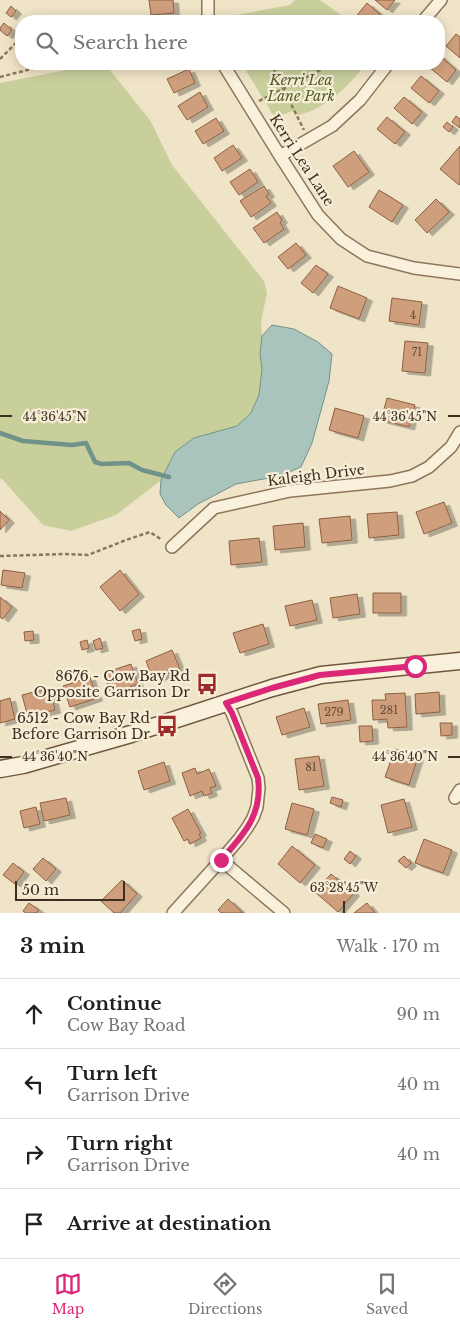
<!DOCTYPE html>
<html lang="en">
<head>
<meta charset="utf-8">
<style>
  body { margin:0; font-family:"Libre Baskerville",serif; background:#f6f6f6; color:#202124 }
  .scale { position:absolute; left:15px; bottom:12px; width:110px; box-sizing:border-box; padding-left:5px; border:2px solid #3d2e20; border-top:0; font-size:14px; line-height:18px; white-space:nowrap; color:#3d2e20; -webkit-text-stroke:4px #f7eed8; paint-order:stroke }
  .stop { position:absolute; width:15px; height:15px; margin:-11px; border:4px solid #db2777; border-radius:50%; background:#fff }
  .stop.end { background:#db2777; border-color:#fff; box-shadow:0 1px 5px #0008 }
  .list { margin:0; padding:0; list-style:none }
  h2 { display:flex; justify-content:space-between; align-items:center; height:65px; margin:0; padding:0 20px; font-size:21px }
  h2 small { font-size:16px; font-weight:400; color:#757577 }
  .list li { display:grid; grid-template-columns:32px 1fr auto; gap:15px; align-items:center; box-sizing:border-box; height:70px; padding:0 20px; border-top:1px solid #e0e0e0 }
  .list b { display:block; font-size:19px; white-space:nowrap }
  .list p { margin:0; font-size:16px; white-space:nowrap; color:#757577 }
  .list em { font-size:16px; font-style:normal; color:#757577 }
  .icon { flex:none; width:28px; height:28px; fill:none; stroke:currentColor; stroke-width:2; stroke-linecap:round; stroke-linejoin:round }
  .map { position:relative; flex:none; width:460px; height:913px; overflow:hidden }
  .search { position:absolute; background:#fff; box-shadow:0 2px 12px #0003; left:15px; right:15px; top:15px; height:55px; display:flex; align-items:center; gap:12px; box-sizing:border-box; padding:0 18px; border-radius:20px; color:#757577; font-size:19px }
  .sheet { height:345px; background:#fff }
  nav { display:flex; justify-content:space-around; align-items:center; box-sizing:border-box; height:70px; border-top:1px solid #e0e0e0; background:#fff; font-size:14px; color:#757577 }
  nav a { display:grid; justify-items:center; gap:2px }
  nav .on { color:#db2777 }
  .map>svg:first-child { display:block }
</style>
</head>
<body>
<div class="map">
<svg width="460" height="913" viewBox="0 0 460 913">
  <defs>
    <filter id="shadow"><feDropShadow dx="5.5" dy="3" stdDeviation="0" flood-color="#0004"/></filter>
  </defs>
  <rect width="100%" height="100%" fill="#f0e4c8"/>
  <path fill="#c9cf9b" d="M295,0H320L349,21H227L226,17L290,5Z
    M97,64H105L150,120L172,165L264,281L267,293L261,322L262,336L260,354L262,369L259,395L251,413L237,426L194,438L175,452L161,480L116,515L71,531L43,525L2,479H0V83Z
    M242,64H366C348,86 327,109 298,115L292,111L275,118Z"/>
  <path fill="#a9c4bc" stroke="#6f938a" d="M272,325L294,329L318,342L332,354L329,381L312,443L301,467L280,476L236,484L198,504L179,518L166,505L160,494L161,480L175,452L194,438L237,426L251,413L259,395L262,369L260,354L262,336Z"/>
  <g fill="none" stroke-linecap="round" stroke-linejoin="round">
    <path stroke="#6f938a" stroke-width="4.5" d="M0,433L23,441L72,445L86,443L95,462L102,464L129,463L142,470L169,477"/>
  </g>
  <path fill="#cf9f7d" stroke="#8d5f41" filter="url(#shadow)" d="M149,0H173L174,13L151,15Z
    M375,0H395L387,10Z
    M367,3L382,16L377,21H358L354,19Z
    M11,6L16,11L11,17L6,13Z
    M4,23L12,30L7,36L0,30V28Z
    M456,34L460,37V58L446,46Z
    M439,55L456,70L447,82L429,67L431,64H439Z
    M189,69L195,83L174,93L167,79Z
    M421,76L439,91L429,103L411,88Z
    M200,92L208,107L187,120L178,106Z
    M404,97L422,112L412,124L394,108Z
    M456,116L460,119V128L452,122Z
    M387,117L405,132L395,144L377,129Z
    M216,118L224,131L203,144L195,131Z
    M447,122L453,127L449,132L443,127Z
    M233,145L242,158L222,171L214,158Z
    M460,146V183L459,185L440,169Z
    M354,151L369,172L348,187L333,166Z
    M250,169L258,182L239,195L230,182Z
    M264,186L269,194L266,196L271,203L251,217L240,201Z
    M379,190L403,205L392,222L369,207Z
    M436,199L449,212L427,233L415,220Z
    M277,212L282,220L280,222L284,229L264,243L253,228Z
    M296,243L306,255L288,269L278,257Z
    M316,265L328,274L313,293L301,283Z
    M338,286L367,298L359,319L330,308Z
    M392,298L422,302L419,325L389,321Z
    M405,341L428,343L425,373L402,371Z
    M387,398L415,405L409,427L381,420Z
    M335,408L364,416L358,438L329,430Z
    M444,502L452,523L424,534L416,512Z
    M0,511L9,520L0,530Z
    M397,512L399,535L369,538L367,514Z
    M350,516L352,540L322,543L319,519Z
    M303,523L305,547L275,550L273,526Z
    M259,538L262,562L231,565L229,541Z
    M3,570L25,573L22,588L1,585Z
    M120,570L139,594L120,611L100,587Z
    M373,593H401V613H373Z
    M357,594L360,614L333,618L330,598Z
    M0,597L12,607L3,619L0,617Z
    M312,600L317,620L290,626L285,606Z
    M263,624L269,644L240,653L233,633Z
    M140,629L142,639L135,641L132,631Z
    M33,631L34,640L25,641L24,632Z
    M100,638L103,648L96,650L93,641Z
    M87,640L89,648L82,650L80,642Z
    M172,650L180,669L153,680L146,661Z
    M131,664L138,684L111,694L104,673Z
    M90,677L97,698L70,707L63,686Z
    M50,688L55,710L28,717L22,695Z
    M439,692L440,712L416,714L415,694Z
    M405,693L407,727L388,728L387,719L373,720L372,700H386L385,694Z
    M10,698L15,719L0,723V701Z
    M348,700L351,720L321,724L318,704Z
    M304,708L310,727L282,735L276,717Z
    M440,723H452V735L441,736Z
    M359,726H372L373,741L360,742Z
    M395,749L418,757L409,785L385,777Z
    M319,756L324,786L299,790L295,759Z
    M164,762L170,781L144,790L138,771Z
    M195,768L197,774L209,769L216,786L210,788L212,793L204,796L202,791L190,796L182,773Z
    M332,797L343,800L341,807L330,803Z
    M66,798L70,815L44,821L40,803Z
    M404,799L412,827L388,833L381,805Z
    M292,803L314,809L307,835L285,829Z
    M36,807L40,824L24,828L20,811Z
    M188,809L201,833L199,834L201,838L190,844L188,839L184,841L172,818Z
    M315,834L327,839L323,848L311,843Z
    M424,839L452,850L443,873L415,863Z
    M292,846L315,865L300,883L278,864Z
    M350,851L356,856L350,864L344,859Z
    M404,856L411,863L406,868L398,861Z
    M43,858L56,869L46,881L33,869Z
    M13,863L24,872L15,884L3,875Z
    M331,874L354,893L338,912L315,892Z
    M122,880L137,894L120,913H114L101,901Z
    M228,899L243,913H221L218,910Z
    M29,903L39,910L36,913H26L23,911Z
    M367,903L375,913H354Z"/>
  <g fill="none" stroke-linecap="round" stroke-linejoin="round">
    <g stroke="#8d765c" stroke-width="14">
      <path id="minor" d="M208,0V21
        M423,21L441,0
        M223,64L280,156L318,215L341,239L367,256L414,268L460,274
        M280,156L332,126L360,100L388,64
        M172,547L214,508L290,491L390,481L412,476L429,467L451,447L460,432
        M455,798L460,790
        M221,860L284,913
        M173,913L221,860L239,839L247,828L253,818L257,807L259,788L258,778L232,713L226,703"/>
    </g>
    <g stroke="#6f573f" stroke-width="19">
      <path id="secondary" d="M0,769L23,765L131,734L272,688L321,675L460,661"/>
    </g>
    <path stroke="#8d765c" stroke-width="2.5" stroke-dasharray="4 2.5" stroke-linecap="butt" d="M0,59L21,38
      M271,64L304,130
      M0,77L51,64
      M259,101L332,64
      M0,556L65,554L88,555L126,540L150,532L162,540"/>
    <use href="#minor" stroke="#faf1dc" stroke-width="11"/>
    <use href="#secondary" stroke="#faf1dc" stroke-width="16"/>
  </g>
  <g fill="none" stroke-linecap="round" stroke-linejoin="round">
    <path stroke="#db2777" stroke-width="6" d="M221,860C243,835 263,815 258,778L232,713L226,703L272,688L320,675L415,666"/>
  </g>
  <path fill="none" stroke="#3d2e20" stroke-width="2" d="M0,416H12M448,416H460M0,757H12M448,757H460M344,901V913"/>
  <defs>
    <g id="bus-bare" transform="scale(1.725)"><path d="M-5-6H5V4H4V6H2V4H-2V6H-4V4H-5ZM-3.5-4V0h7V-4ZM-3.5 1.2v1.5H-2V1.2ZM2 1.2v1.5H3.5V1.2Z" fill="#9e2a2b" stroke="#f7eed8" stroke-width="2.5" paint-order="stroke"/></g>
  </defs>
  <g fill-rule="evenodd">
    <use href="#bus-bare" x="207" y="684"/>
    <use href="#bus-bare" x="167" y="726"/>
  </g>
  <g text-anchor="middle" stroke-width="4.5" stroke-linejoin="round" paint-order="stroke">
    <g font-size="11" fill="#624a37">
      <text x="413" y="319">4</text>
      <text x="417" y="356">71</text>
      <text x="389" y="714">281</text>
      <text x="334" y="716">279</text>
      <text x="311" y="771">81</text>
    </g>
    <g font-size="14" font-style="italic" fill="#4d5a26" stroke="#f7eed8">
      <text x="301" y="85">Kerri Lea<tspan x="301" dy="16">Lane Park</tspan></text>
    </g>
    <g font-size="14" fill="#3d2e20" stroke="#f7eed8">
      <text transform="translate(302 160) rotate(57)" y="5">Kerri Lea Lane</text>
      <text transform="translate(316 475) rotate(-7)" y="5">Kaleigh Drive</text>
    </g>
    <g font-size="14" fill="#3d2e20" stroke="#f7eed8" text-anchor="end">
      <text x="190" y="681">8676 - Cow Bay Rd<tspan x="190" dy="16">Opposite Garrison Dr</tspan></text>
      <text x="150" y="723">6512 - Cow Bay Rd<tspan x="150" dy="16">Before Garrison Dr</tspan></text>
    </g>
  </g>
  <g font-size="12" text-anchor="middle" fill="#3d2e20" stroke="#f7eed8" stroke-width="4.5" stroke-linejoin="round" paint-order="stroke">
    <text x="55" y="421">44°36'45"N</text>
    <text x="405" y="421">44°36'45"N</text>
    <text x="55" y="761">44°36'40"N</text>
    <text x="405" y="761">44°36'40"N</text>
    <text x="344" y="892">63°28'45"W</text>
  </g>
</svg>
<div class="scale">50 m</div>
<div class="stop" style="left:415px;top:666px"></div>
<div class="stop end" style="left:221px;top:860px"></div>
<div class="search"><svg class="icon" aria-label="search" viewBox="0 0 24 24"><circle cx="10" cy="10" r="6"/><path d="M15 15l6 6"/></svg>Search here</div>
</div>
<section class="sheet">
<h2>3 min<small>Walk · 170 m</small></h2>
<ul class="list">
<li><svg class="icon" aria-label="ahead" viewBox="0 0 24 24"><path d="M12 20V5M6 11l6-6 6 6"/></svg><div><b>Continue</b><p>Cow Bay Road</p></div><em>90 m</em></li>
<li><svg class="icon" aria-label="left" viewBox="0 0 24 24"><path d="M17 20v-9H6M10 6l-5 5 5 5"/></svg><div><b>Turn left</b><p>Garrison Drive</p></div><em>40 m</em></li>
<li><svg class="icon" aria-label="right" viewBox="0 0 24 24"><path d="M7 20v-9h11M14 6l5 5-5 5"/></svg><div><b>Turn right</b><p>Garrison Drive</p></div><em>40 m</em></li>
<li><svg class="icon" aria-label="arrive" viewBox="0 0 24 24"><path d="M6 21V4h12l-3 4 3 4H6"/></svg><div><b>Arrive at destination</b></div></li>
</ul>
</section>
<nav>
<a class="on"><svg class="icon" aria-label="map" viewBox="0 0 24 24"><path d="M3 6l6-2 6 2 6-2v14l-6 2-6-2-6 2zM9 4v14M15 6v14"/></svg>Map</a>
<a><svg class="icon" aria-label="directions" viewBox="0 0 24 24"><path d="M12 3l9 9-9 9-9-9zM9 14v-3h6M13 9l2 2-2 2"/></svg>Directions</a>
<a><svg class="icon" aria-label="saved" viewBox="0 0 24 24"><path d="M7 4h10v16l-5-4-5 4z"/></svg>Saved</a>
</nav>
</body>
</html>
